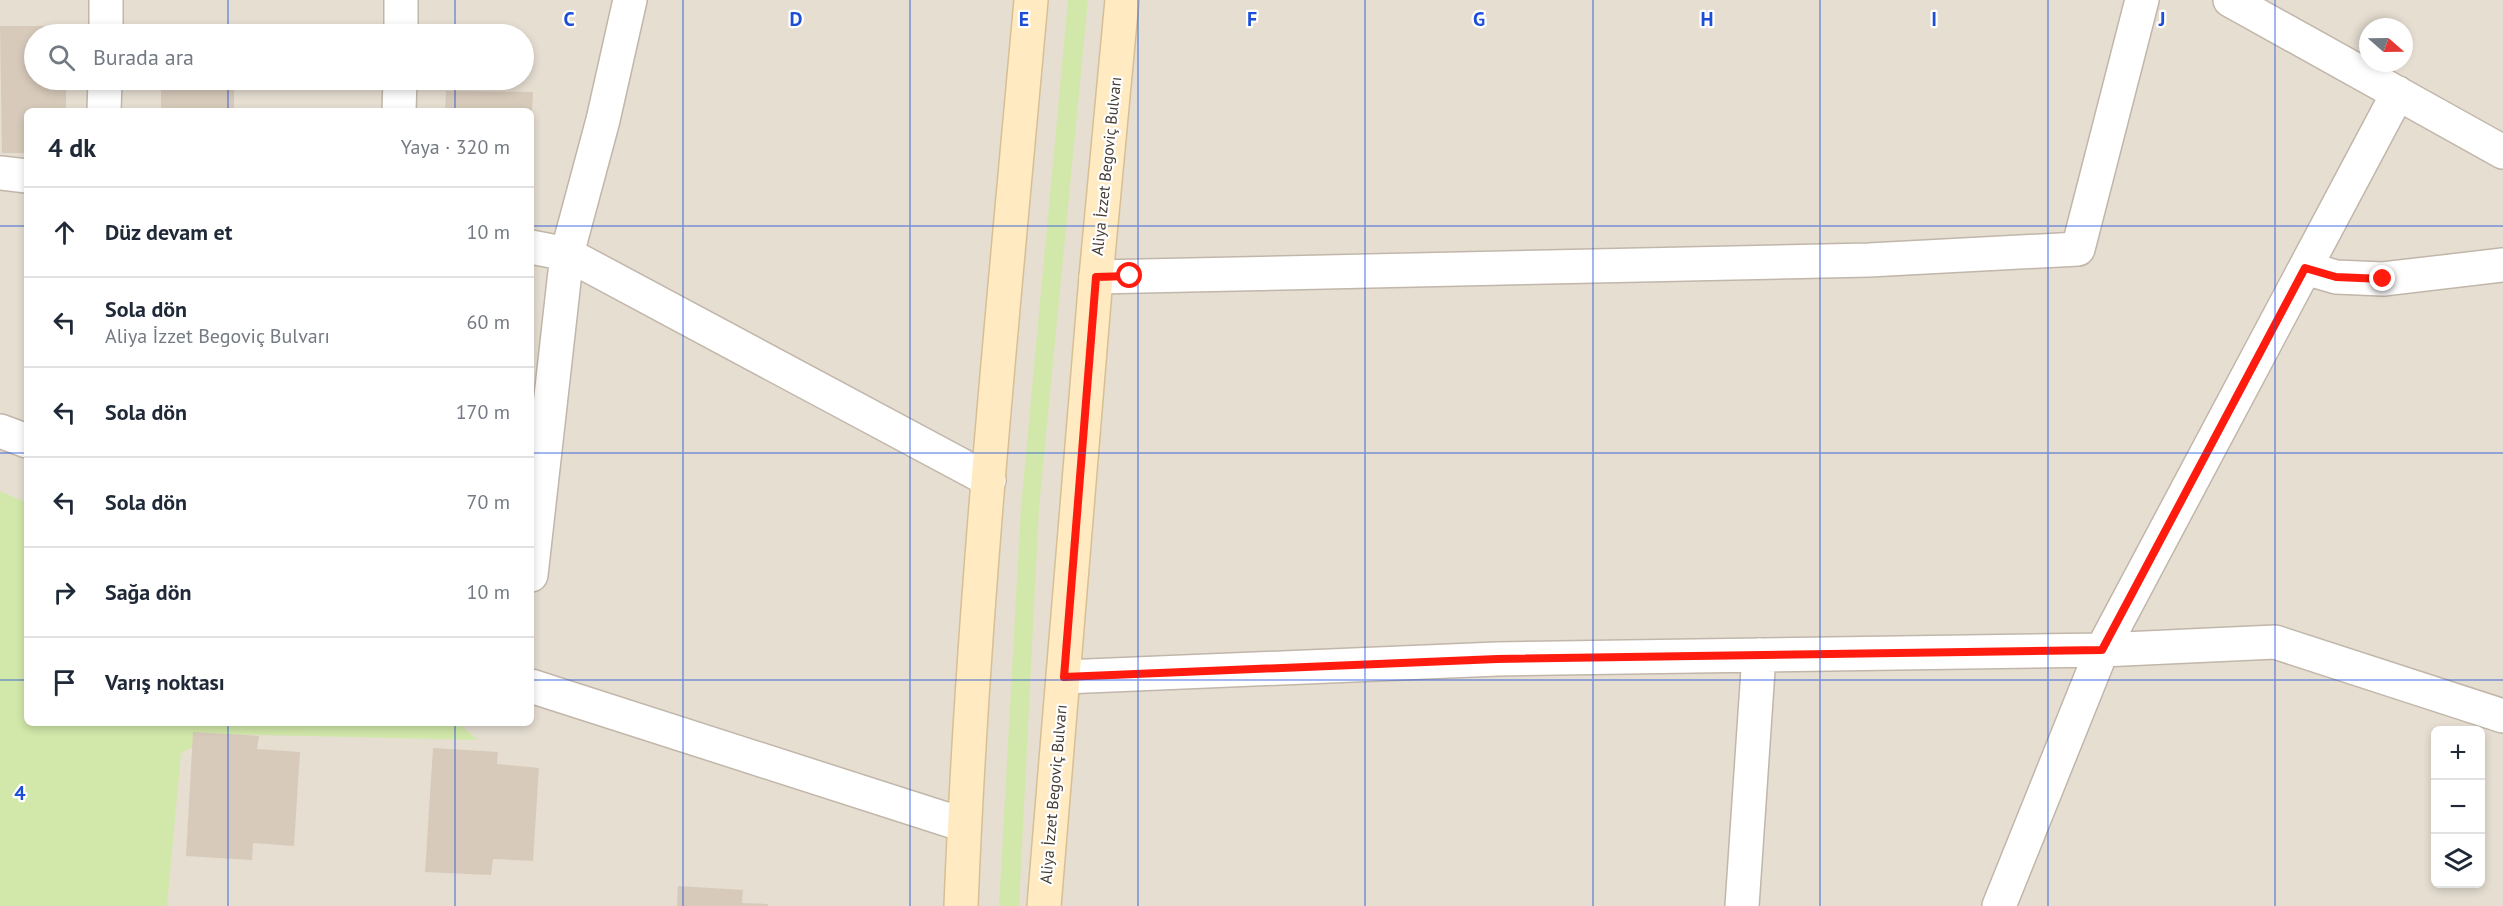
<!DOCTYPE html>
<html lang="tr">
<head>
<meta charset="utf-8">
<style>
  body { margin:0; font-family:"PT Sans",sans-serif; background:#f6f6f7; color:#1f2937 }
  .controls { position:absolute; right:18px; bottom:18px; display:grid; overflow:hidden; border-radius:9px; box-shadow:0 3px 9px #0003 }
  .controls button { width:54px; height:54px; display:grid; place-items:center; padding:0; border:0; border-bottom:2px solid #e0e1e3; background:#fff; color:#1f2937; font:30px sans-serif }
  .compass { position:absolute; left:2359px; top:18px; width:54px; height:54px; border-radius:50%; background:#fff; box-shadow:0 3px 9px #0003; rotate:110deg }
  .stop { position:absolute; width:18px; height:18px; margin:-14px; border:4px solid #ff1c0e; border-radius:50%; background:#fff }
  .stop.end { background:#ff1c0e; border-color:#fff; box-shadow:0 2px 6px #0008 }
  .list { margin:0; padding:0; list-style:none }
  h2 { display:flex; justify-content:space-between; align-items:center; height:78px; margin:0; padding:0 24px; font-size:26px }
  h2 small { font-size:20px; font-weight:400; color:#747a83 }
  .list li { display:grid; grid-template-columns:39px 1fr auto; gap:18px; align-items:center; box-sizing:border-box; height:90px; padding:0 24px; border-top:2px solid #e0e1e3 }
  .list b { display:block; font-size:22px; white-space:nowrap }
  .list p { margin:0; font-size:20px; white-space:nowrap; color:#747a83 }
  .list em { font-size:20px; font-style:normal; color:#747a83 }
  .icon { flex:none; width:33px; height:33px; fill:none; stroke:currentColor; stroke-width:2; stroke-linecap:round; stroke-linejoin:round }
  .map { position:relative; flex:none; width:2503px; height:906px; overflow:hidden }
  .search { position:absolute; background:#fff; box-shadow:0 3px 9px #0003; left:24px; top:24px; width:510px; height:66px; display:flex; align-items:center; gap:15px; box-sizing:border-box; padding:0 21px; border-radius:33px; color:#747a83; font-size:22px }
  .panel { position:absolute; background:#fff; box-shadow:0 3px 9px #0003; left:24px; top:108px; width:510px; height:618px; border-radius:9px }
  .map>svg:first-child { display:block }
</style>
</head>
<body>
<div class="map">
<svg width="2503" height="906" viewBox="0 0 2503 906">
  <rect width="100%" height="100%" fill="#f2ece3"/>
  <path fill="#e6ded1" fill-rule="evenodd" d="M0,0H2503V906H0ZM2368,27H2404V63H2368ZM34,34H524V80H34ZM27,111H531V723H27ZM2436,730H2480V884H2436Z"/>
  <path fill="#d2e8aa" d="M1068,0H1088L1039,508L1019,906H999L1021,507Z
    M0,491L27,503V723H458L478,740L219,734L181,753L167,906H0Z"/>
  <path fill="#d7cabb" d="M0,26H66V34H34V80H66V111H27V153H2Z
    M193,30V34H162V31Z
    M161,80H234V111H161Z
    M446,91L533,92L532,111H445Z
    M259,108L341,109V111H259Z
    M193,732L259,736L257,749L300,752L294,846L253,843L252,860L186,856Z
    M433,748L498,752L497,764L539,768L533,861L493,859L491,875L425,872Z
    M678,886L743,890L742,903L768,904V906H677Z"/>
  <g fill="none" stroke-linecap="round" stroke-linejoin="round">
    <g stroke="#c1b6a9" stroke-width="36">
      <path id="street" d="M2230,0L2503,152
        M106,34V0
        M401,34V0
        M104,111L105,80
        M399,111L400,80
        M0,173L27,176
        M531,247L567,254L989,480
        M2305,268L2336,277L2383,279L2503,265
        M1096,277L1869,260L2078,249L2142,0
        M0,431L27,441
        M531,575L567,254L603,120L630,0
        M1064,677L1497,659L2102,650L2275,642L2503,716
        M531,686L964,825
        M1742,906L1759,655
        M1999,906L2102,650L2398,93"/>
    </g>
    <g stroke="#d7bf93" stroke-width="36">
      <path id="secondary" d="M961,906C973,603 1004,302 1031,0
        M1044,906L1096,277L1122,0"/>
    </g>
    <use href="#street" stroke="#fff" stroke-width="33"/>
    <use href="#secondary" stroke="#ffeac1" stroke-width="33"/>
  </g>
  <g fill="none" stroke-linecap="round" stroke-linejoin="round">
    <path stroke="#ff1c0e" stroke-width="8" d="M1130,276L1096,277L1064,677L1497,659L2102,650L2305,268L2336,277L2383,279"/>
  </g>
  <path fill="none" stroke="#1d4ed8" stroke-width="1.5" stroke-opacity="0.55" d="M228,0V34M455,0V34M683,0V906M910,0V906M1138,0V906M1365,0V906M1593,0V906M1820,0V906M2048,0V906M2275,0V906M228,80V111M455,80V111M0,226H27M531,226H2503M0,453H27M531,453H2503M0,680H27M531,680H2503M228,723V906M455,723V906"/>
  <g text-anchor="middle" stroke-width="4.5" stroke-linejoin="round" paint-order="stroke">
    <g font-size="16" fill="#443c33" stroke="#fff">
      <text transform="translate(1106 166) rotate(-84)" y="6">Aliya İzzet Begoviç Bulvarı</text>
      <text transform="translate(1053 794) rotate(-85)" y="6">Aliya İzzet Begoviç Bulvarı</text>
    </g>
  </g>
  <g font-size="20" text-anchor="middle" font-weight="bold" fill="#1d4ed8" stroke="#fff" stroke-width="4.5" stroke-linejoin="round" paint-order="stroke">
    <text x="569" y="26">C</text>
    <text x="796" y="26">D</text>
    <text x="1024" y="26">E</text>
    <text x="1252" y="26">F</text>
    <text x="1479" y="26">G</text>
    <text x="1707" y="26">H</text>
    <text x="1934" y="26">I</text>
    <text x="2162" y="26">J</text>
    <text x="20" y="800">4</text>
  </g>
</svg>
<div class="controls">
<button>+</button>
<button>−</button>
<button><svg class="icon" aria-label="layers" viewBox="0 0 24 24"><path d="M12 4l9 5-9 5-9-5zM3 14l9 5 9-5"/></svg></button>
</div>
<svg class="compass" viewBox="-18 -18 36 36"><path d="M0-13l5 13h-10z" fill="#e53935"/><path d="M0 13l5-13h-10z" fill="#747a83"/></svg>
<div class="stop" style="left:1130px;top:276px"></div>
<div class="stop end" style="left:2383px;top:279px"></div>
<div class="search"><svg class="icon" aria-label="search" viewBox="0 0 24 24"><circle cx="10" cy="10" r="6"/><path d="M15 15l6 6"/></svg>Burada ara</div>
<section class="panel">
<h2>4 dk<small>Yaya · 320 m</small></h2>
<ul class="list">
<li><svg class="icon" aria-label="ahead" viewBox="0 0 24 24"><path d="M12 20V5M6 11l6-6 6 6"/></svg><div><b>Düz devam et</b></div><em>10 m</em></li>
<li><svg class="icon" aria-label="left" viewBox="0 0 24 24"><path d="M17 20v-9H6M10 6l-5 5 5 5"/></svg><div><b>Sola dön</b><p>Aliya İzzet Begoviç Bulvarı</p></div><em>60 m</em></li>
<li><svg class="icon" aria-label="left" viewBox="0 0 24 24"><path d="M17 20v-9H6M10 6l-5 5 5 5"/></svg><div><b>Sola dön</b></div><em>170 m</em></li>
<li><svg class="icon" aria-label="left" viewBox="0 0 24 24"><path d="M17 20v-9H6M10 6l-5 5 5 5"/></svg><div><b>Sola dön</b></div><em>70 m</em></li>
<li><svg class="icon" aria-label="right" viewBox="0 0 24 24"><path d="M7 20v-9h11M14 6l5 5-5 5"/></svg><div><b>Sağa dön</b></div><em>10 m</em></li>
<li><svg class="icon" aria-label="arrive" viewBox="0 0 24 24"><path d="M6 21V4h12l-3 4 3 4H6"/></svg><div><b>Varış noktası</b></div></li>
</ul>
</section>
</div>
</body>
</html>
